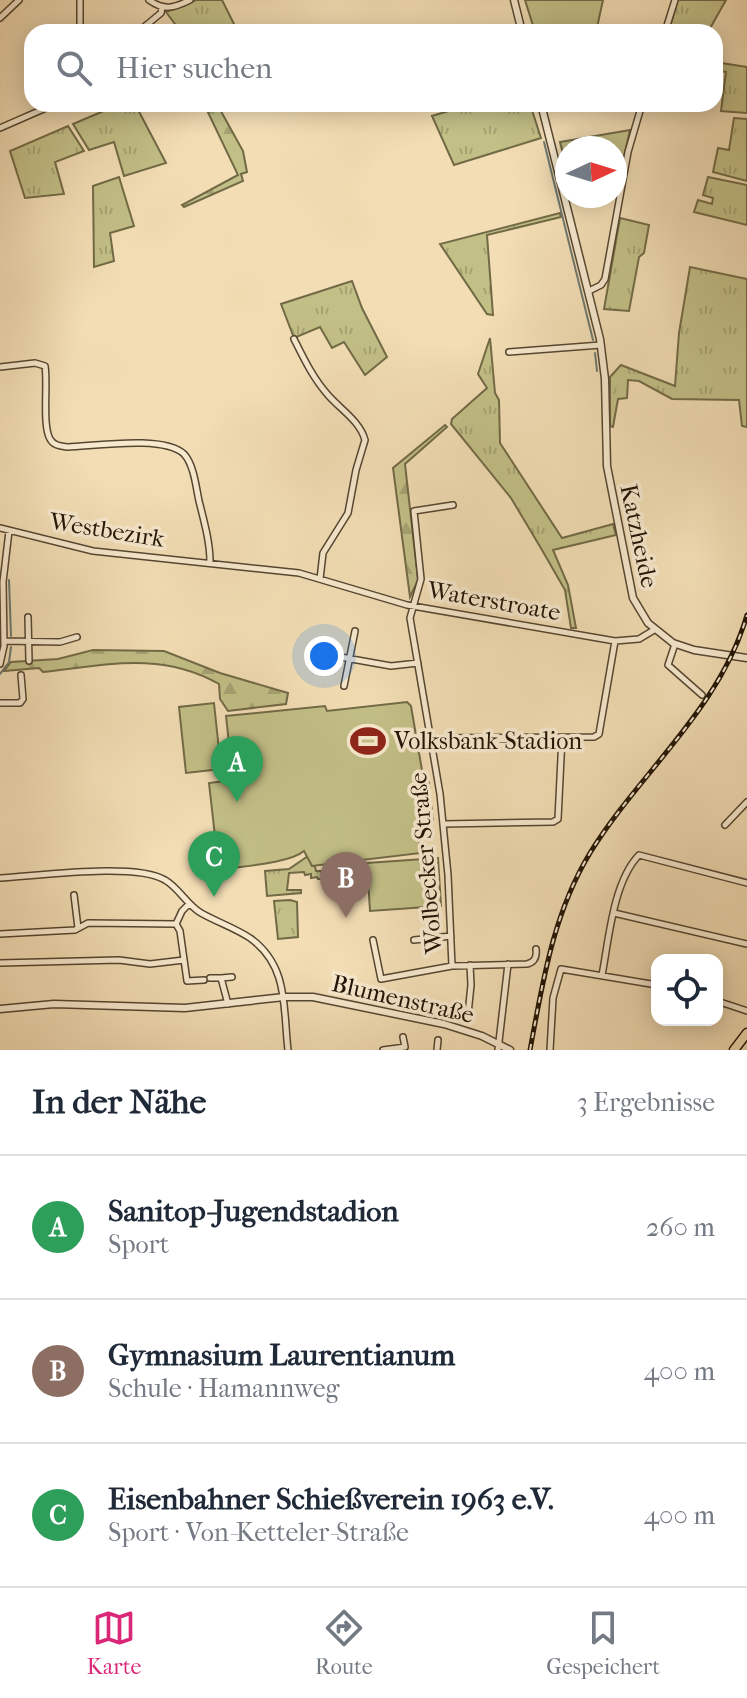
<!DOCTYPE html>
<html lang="de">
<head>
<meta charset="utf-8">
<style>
  body { margin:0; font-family:"IM FELL French Canon",serif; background:#f6f6f7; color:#1f2937 }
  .controls { position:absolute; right:24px; bottom:24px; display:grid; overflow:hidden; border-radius:16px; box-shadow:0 4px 20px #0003 }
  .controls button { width:72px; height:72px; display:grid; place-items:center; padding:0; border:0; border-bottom:2px solid #e0e1e3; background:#fff; color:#1f2937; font:40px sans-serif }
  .compass { position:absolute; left:555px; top:136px; width:72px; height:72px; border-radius:50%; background:#fff; box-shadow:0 4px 20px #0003; rotate:86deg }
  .you { position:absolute; left:324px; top:656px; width:28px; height:28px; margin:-20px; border:6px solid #fff; border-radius:50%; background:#1a73e8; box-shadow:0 0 0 12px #1a73e833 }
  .badge { display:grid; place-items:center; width:52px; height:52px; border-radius:50%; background:#db2777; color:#fff; font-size:26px; font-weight:700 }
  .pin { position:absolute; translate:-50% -66px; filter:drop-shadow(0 2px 4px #0008) }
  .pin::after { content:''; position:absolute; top:42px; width:28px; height:24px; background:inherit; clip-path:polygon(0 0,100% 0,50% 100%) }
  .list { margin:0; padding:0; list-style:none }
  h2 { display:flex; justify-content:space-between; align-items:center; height:104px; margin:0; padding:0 32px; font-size:34px }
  h2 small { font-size:26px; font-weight:400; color:#747a83 }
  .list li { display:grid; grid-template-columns:52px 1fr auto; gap:24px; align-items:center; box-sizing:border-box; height:144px; padding:0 32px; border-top:2px solid #e0e1e3 }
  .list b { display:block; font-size:30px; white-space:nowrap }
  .list p { margin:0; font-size:26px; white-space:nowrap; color:#747a83 }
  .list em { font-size:26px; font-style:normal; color:#747a83 }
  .icon { flex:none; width:44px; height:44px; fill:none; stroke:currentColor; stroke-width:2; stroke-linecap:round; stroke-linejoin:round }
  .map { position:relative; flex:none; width:747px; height:1050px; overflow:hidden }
  .search { position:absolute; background:#fff; box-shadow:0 4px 20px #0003; left:24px; right:24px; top:24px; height:88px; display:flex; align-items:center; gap:20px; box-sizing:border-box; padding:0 28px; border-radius:24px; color:#747a83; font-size:30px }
  .sheet { height:536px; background:#fff }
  nav { display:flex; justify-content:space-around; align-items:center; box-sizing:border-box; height:112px; border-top:2px solid #e0e1e3; background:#fff; font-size:22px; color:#747a83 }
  nav a { display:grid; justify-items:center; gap:4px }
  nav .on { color:#db2777 }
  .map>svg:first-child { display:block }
</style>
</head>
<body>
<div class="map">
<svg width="747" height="1050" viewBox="0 0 747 1050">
  <defs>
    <pattern id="grass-tufts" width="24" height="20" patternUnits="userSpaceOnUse" patternTransform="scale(2)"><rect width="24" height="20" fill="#c2bf87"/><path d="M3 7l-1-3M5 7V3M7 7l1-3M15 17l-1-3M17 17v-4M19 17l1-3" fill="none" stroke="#a6a373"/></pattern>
    <pattern id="forest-firs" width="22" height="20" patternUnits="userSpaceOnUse" patternTransform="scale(2)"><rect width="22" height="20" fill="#c2bf87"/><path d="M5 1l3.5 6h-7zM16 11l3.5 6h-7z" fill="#a6a373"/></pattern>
  </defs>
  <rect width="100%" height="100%" fill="#f2ddb4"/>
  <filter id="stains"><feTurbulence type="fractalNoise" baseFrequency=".0025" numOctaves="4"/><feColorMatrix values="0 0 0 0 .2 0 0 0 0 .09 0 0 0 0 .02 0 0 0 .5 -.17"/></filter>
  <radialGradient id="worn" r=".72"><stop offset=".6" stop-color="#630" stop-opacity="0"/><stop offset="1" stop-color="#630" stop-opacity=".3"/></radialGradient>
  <path fill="url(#grass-tufts)" stroke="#726a46" stroke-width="2" d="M196,0H222L238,32H181L166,12Z
    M678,0H726L708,32H668Z
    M715,62L747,67V113L721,111L726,72L715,70Z
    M120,104H135L166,163L124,176L114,142L89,150L73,124Z
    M472,104H530L541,138L454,165L432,116Z
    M734,118L747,119V181L713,172L718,148L729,150Z
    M68,126L84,151L55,162L64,194L25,198L10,151Z
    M630,130L619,180L615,181V148H567V170L560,142Z
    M119,177L134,226L110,233L114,261L94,267L93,186Z
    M708,177L747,185V225L694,212L698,200L712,204L713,198L703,195Z
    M560,213L561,217L487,235L493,315L487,314L440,244Z
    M620,218L649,225L644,253L639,257L629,311L604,309Z
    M690,267L747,279V427L742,426L739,400L672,399L639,381L628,380L627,398L618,399L613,427L610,426V377L621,365L675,386L679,333Z
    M352,281L362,308L387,357L365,375L344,342L332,348L320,327L294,338L281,304Z
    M490,338L495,393L499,400L500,443L562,538L613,524L616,535L553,550L568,585L576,628H571L565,590L542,550L511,498L451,424L452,419L487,388L478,374Z
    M308,856L312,866H315L316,871H321L322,875L330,874L331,879H318L317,877L311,878V874L305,875L304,872L289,873L287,890H301V893L267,896L265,871L289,869Z
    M290,900L297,902L298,937L278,939L274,901Z"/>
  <path fill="url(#forest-firs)" stroke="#726a46" stroke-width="2" d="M204,104H217L243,151L247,172L241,174L243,181L184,207L182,205L238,175Z
    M445,425L447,427L405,464L418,580L410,597L393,468Z
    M93,650L164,651L220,673L288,693L286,704L228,711L220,699L219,684C161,651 106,665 43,672L39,668L4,671L11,662L58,659Z"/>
  <path fill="#c2bf87" stroke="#726a46" stroke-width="2" d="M525,0H603L596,32H535Z
    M407,702L411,706L423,776H428L433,821L426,822L427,830H432L433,836L419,839L421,853L312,866L304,851C290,863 244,866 224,869L218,863L209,783L233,780L226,716L325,706L327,711Z
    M214,703L221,769L186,773L179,707Z
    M438,858L441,906L370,911L367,863Z"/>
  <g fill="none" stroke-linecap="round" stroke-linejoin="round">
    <path stroke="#6d7770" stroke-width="2" d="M544,142L593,340
      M595,353L597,371
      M9,580L11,636
      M0,674L9,662L11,647"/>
    <g stroke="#554631" stroke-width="8">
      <path id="minor" d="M80,0V32
        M149,0C164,11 174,8 190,0
        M0,18L19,0
        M138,32L161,13L162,8
        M665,32L675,0
        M0,128L55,104
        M589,291L601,285L605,279L628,152L642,104
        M294,339C304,359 313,378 328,395C340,409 360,421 365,440L356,470L348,513L323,553L320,579
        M509,352L601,345
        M0,367L35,363L45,366C48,384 42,425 50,439C54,446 61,446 68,447C95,446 164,435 184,454C194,465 196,487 199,501C204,521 210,542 210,562
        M0,528L93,551L299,573L407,605L615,641L639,639L654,630
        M28,617L29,661
        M4,641L60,642L77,637
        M675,644L668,665L702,695
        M318,653L391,666L418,663
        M0,664L4,646L3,582L9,531
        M344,686L355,631
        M0,703H20L23,699L21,675
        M432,738L594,737L599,734L615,641
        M444,824L553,822L558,819L562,737
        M725,825L747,802
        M0,878C37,876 136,862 165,880C179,888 187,905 201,913C217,922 235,928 250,938C289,966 283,1008 288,1050
        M74,895L78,928
        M614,913L747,944
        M176,924L180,931L187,981L204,980
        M176,924L182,911L189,904
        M0,934L75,930L88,923L176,924
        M373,940L381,979L452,966L527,964C535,962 537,957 536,949
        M414,940L451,936
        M0,963L119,960L150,964L184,960
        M452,966L448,875L440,794L410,618L421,579L414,511L453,505
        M602,975C609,939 613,882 639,855L747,883
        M210,978H221L228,1004
        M221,978L232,977
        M717,1001L747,1011
        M395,1004L468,1014L471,985L470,965
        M383,1050L405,1047L403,1037
        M437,1050L438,1040
        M498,1050L508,964
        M550,1050L553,998L561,969L657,985"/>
    </g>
    <g stroke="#554631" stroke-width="9">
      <path id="tertiary" d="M514,0L522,32
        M541,104L600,339L605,379L607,466L633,598L648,623L673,643L694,650L747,658
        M0,1009L54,1004L185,1008L284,997H313L444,1024L482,1036L510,1050"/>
    </g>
    <g stroke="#211405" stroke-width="11">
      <path id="primary" d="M734,1050L747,1033"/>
    </g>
    <use href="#minor" stroke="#f7e9ce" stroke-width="5"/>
    <use href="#tertiary" stroke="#f7e9ce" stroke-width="6"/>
    <use href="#primary" stroke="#f2ddb4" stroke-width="8"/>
    <g stroke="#211405" stroke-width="5">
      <path id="rail" d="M530,1050C543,981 553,914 590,853C640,772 720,709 747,615"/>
    </g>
    <use href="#rail" stroke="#f7e9ce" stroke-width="2" stroke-dasharray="6" stroke-linecap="butt"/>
  </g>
  <defs>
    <g id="stadium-bare" transform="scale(2.76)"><path d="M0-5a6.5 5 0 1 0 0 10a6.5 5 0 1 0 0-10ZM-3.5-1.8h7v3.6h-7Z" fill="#8f2418" stroke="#f7e9ce" stroke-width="2.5" paint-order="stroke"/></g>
  </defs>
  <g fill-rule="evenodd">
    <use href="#stadium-bare" x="368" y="741"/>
  </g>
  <g text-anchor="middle" stroke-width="7" stroke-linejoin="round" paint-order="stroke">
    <g font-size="24" fill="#211405" stroke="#f7e9ce">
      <text transform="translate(107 530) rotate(9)" y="8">Westbezirk</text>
      <text transform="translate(639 536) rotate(78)" y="8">Katzheide</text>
      <text transform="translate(494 601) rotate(10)" y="8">Waterstroate</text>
      <text transform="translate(426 863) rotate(-95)" y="8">Wolbecker Straße</text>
      <text transform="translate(403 999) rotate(13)" y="8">Blumenstraße</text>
    </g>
    <g font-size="24" fill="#211405" stroke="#f7e9ce" text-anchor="start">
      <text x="394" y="749">Volksbank-Stadion</text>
    </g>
  </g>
  <rect width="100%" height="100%" filter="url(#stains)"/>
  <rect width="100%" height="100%" fill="url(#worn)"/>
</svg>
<div class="controls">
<button><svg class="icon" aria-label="locate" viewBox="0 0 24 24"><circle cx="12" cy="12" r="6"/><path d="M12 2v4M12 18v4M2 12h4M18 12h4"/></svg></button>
</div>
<svg class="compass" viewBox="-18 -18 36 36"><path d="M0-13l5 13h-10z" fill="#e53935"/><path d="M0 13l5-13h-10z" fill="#747a83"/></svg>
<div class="you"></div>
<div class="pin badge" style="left:237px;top:802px;background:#2e9e5b">A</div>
<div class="pin badge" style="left:346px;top:918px;background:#8d6e63">B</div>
<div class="pin badge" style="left:214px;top:897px;background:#2e9e5b">C</div>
<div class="search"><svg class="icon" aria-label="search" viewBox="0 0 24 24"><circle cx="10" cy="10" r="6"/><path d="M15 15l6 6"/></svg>Hier suchen</div>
</div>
<section class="sheet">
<h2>In der Nähe<small>3 Ergebnisse</small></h2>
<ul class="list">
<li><span class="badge" style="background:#2e9e5b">A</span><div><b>Sanitop-Jugendstadion</b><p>Sport</p></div><em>260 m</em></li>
<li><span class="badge" style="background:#8d6e63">B</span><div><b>Gymnasium Laurentianum</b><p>Schule · Hamannweg</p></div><em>400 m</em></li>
<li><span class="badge" style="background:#2e9e5b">C</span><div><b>Eisenbahner Schießverein 1963 e.V.</b><p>Sport · Von-Ketteler-Straße</p></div><em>400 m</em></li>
</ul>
</section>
<nav>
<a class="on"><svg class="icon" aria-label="map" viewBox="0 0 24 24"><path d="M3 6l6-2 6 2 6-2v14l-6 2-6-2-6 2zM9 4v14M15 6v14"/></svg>Karte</a>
<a><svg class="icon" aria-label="directions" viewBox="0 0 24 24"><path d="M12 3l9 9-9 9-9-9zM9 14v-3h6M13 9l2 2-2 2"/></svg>Route</a>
<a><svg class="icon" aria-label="saved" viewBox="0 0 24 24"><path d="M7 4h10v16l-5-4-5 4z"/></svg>Gespeichert</a>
</nav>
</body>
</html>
